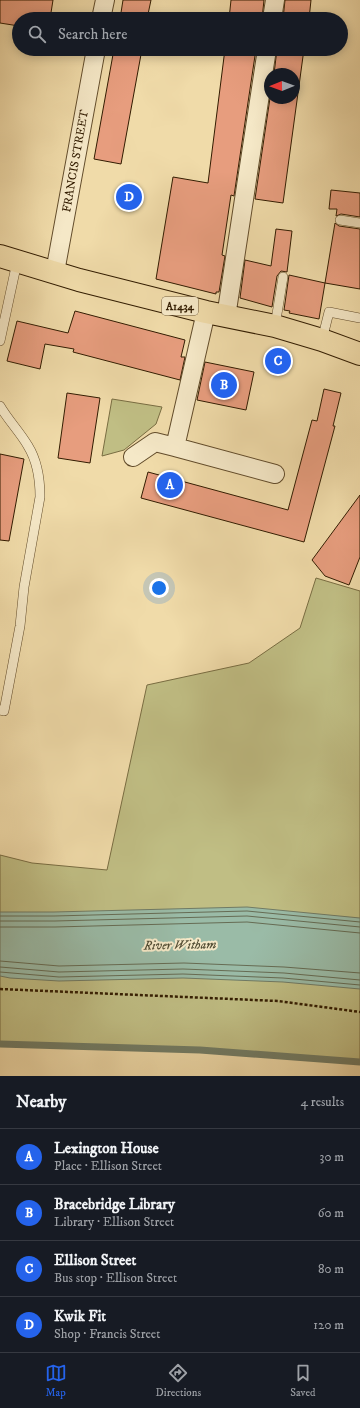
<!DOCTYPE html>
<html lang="en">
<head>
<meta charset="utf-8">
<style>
  body { margin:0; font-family:"IM FELL DW Pica",serif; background:#242831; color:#f1f3f6 }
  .compass { position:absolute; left:264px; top:68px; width:36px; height:36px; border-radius:50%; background:#171b24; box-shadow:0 2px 10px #0003; rotate:269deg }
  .you { position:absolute; left:159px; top:588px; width:14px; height:14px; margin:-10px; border:3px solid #fff; border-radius:50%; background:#1a73e8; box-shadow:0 0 0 6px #1a73e833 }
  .badge { display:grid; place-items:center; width:26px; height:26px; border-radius:50%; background:#2563eb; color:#fff; font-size:13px; font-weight:700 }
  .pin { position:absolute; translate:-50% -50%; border:2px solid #fff; box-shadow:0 1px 4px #0006 }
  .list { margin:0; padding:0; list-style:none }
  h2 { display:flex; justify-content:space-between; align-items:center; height:52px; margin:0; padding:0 16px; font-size:17px }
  h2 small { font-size:13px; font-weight:400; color:#9ea1a6 }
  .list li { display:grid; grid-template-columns:26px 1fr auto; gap:12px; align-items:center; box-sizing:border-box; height:56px; padding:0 16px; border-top:1px solid #363941 }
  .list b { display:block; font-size:15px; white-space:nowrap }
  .list p { margin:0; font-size:13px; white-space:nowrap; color:#9ea1a6 }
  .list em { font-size:13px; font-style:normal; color:#9ea1a6 }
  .icon { flex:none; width:22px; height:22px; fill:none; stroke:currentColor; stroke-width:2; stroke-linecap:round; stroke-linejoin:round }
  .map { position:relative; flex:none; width:360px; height:1076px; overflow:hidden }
  .search { position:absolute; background:#171b24; box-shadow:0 2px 10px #0003; left:12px; right:12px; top:12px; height:44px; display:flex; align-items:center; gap:10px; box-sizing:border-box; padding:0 14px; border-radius:22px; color:#9ea1a6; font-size:15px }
  .sheet { height:276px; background:#171b24 }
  nav { display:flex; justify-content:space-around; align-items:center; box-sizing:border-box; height:56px; border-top:1px solid #363941; background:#171b24; font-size:11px; color:#9ea1a6 }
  nav a { display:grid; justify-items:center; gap:2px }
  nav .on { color:#2563eb }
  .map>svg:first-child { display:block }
</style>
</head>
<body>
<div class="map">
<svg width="360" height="1076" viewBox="0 0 360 1076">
  <rect width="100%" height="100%" fill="#f0dba9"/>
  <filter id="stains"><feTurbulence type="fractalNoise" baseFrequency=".005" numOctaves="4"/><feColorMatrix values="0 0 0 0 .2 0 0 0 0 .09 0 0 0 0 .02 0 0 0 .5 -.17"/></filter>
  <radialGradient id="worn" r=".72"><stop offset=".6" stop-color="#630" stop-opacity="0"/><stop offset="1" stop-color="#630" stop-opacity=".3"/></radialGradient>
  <path fill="#c0be84" stroke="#796d42" d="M112,399L162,407L156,424L124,450L102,456Z
    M316,578L360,591V1062L200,1050L0,1044V855L32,863L107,870L147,685L249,663L300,628Z"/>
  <path fill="#9abba7" stroke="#707b65" d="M247,907L360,918V989L283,982L183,978L59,981L10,978L0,976V912H54Z"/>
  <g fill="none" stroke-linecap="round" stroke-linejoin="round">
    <path stroke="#666c54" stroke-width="1" d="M0,916H54L247,911L360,922
      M0,921H55L247,916L360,927
      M0,927H55L247,922L360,933
      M0,961L59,966L184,963L284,967L360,973
      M0,967L59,972L183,969L284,973L360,980
      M0,972L59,977L183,974L283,978L360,985"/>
    <path stroke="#707b65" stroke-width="7" d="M0,1044L200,1050L360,1062"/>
  </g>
  <path fill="#e79d7e" stroke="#321c01" d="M0,0H53L50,19H19V26L0,23Z
    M123,0H151L147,19H120Z
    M231,0H264L262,19H229Z
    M285,0H311L309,19H283Z
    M114,49H142L121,164L94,159Z
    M225,49H256L234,196L231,195L222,255L225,256L219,292H216V294L156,279L173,177L208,183Z
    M277,49H304L283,203L255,199L270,98H294V74H274Z
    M331,190L360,193V217L341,214L336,216L337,209H329Z
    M335,223L339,226L360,229V289L325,283Z
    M276,229L292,231L287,272L281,271L277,276L272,307L240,298L245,260L271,266Z
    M289,275L325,283L319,319L289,313L290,311L284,310Z
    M75,311L185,340L181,357H185L180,380L73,352L74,349L45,344L40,369L7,361L17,321L68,333Z
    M205,362L254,372L246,410L197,400Z
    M324,389L341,393L333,426H335L304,542L141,498L148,472L288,510L312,420L317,421Z
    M67,393L100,398L90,463L58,458Z
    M0,454L24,459L9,541L0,540Z
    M360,495V557L349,585L325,576L312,560Z"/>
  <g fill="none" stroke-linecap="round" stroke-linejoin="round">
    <g stroke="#624c2b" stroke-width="10">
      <path id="lane" d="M340,220L360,223
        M275,326L283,277
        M322,340L329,312L360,318
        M0,341L17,262
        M0,406C8,420 20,432 28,446C38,462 40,479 40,497L24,587L20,626L4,711L0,710"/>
    </g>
    <g stroke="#624c2b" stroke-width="20">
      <path id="street" d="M101,19L105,0
        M272,19L275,0
        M55,272L96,49
        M206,312L175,447L275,474
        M226,317L267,49
        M133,457L155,442L175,447"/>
    </g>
    <g stroke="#321c01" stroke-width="24">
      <path id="primary" d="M0,256L79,280L206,312L275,326L322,340L360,354"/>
    </g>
    <path stroke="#321c01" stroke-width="2.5" stroke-dasharray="3 2" stroke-linecap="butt" d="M0,989L278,1001L360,1012"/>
    <use href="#lane" stroke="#f5e8c7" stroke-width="9"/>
    <use href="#street" stroke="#f5e8c7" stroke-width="18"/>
    <use href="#primary" stroke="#f0dba9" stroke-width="22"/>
  </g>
  <g text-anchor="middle" stroke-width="4" stroke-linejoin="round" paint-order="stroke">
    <rect fill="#f5e8c7" stroke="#6c593c" stroke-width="1" x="162" y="297" width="36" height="18" rx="3"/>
    <g font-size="11" font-weight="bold" fill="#321c01">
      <text x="180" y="310">A1434</text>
    </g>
    <g font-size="12" fill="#321c01" stroke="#f5e8c7">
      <text transform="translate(75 161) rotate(-80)" y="4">FRANCIS STREET</text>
    </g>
    <g font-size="13" font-style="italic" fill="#514c33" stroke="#f5e8c7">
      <text transform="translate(180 944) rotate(-1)" y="5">River Witham</text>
    </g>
  </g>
  <rect width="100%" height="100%" filter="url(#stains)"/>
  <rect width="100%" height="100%" fill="url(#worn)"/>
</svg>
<svg class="compass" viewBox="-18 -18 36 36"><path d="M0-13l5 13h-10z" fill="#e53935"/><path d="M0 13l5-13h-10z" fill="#9ea1a6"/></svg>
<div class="you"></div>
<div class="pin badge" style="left:170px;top:485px">A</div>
<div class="pin badge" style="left:224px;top:385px">B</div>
<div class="pin badge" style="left:278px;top:361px">C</div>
<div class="pin badge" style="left:129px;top:197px">D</div>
<div class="search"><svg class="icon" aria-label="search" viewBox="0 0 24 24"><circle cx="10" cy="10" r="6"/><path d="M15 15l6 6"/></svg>Search here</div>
</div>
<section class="sheet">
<h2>Nearby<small>4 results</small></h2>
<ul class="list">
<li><span class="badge">A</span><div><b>Lexington House</b><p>Place · Ellison Street</p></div><em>30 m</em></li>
<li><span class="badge">B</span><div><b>Bracebridge Library</b><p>Library · Ellison Street</p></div><em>60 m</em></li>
<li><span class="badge">C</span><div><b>Ellison Street</b><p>Bus stop · Ellison Street</p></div><em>80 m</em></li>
<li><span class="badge">D</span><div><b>Kwik Fit</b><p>Shop · Francis Street</p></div><em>120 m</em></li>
</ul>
</section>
<nav>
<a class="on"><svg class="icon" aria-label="map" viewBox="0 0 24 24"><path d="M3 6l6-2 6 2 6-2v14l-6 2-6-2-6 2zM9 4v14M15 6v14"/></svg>Map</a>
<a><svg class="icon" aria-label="directions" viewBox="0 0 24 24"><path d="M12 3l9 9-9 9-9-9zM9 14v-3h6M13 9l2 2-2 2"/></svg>Directions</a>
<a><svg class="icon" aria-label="saved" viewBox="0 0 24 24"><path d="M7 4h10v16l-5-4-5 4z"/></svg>Saved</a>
</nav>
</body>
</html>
